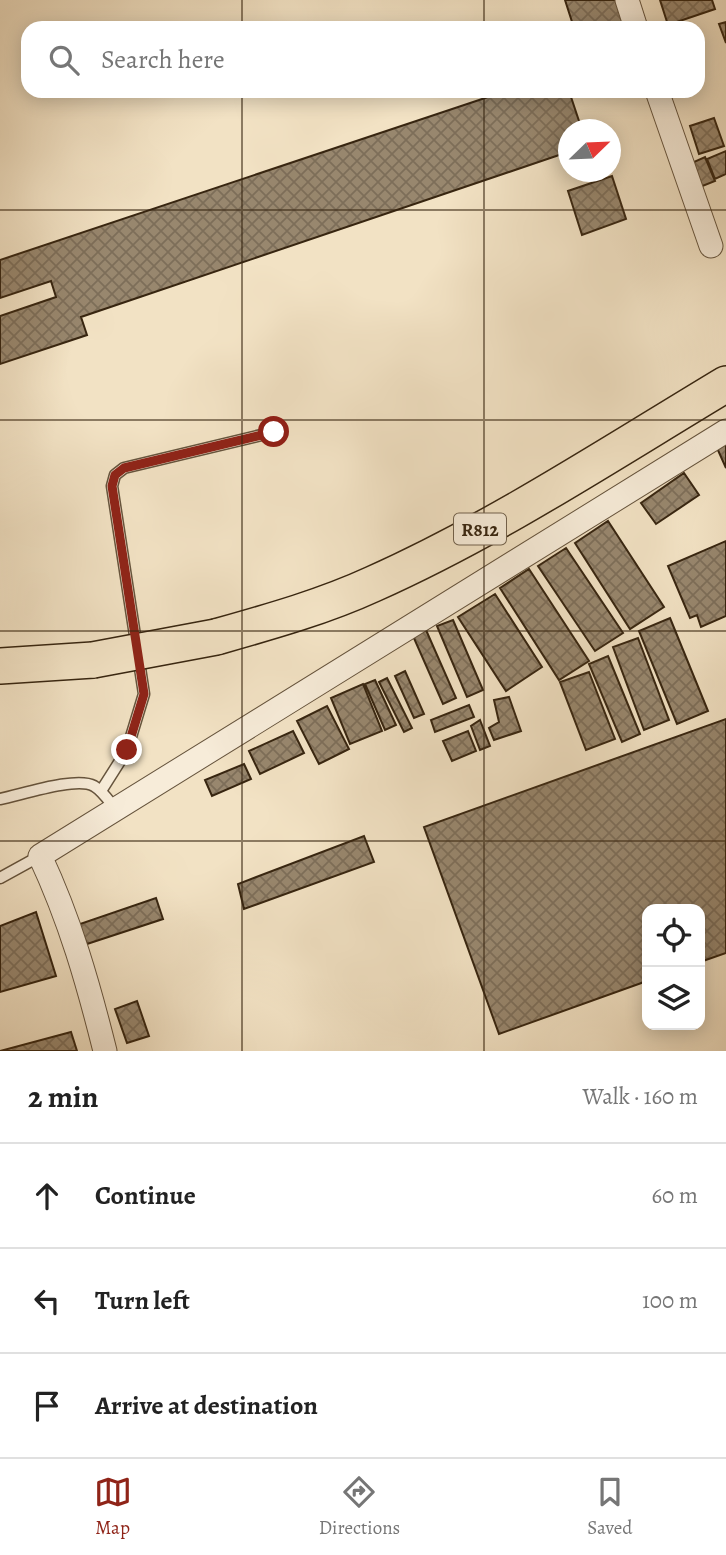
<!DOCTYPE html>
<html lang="en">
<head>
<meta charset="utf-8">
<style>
  body { margin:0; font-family:Alegreya,serif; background:#f6f6f6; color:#222 }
  .controls { position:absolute; right:21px; bottom:21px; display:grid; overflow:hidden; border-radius:14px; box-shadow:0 4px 18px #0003 }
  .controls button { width:63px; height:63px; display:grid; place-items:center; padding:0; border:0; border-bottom:2px solid #e0e0e0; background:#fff; color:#222; font:35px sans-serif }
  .compass { position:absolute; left:558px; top:119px; width:63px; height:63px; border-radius:50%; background:#fff; box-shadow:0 4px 18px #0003; rotate:67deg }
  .stop { position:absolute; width:21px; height:21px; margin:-16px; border:5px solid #8f2418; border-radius:50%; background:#fff }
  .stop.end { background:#8f2418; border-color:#fff; box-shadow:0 2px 7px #0008 }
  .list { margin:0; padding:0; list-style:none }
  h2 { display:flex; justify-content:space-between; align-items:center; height:91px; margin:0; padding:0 28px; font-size:30px }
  h2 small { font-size:23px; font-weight:400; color:#767676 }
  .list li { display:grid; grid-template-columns:46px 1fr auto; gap:21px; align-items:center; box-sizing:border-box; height:105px; padding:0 28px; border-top:2px solid #e0e0e0 }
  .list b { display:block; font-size:26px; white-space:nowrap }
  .list em { font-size:23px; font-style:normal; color:#767676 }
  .icon { flex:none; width:38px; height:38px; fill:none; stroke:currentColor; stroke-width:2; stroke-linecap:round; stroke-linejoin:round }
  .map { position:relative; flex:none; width:726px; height:1051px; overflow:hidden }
  .search { position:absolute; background:#fff; box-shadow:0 4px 18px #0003; left:21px; right:21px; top:21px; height:77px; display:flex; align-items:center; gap:18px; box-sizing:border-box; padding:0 24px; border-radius:21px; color:#767676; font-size:26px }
  .sheet { height:406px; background:#fff }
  nav { display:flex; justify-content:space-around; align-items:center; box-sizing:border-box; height:98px; border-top:2px solid #e0e0e0; background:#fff; font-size:19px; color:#767676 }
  nav a { display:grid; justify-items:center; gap:4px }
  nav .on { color:#8f2418 }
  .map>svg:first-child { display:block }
</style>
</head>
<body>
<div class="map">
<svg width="726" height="1051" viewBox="0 0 726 1051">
  <defs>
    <pattern id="building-cross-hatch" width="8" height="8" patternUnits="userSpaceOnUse" patternTransform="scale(1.75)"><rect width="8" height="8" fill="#98876e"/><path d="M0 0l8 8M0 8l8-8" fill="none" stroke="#7d6e59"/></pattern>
  </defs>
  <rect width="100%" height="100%" fill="#f2e2c4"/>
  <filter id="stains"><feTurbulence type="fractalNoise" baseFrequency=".00286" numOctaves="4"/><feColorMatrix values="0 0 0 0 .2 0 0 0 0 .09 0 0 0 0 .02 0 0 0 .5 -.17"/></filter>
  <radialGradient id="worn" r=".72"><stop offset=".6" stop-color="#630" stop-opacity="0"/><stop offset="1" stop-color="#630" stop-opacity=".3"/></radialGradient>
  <path fill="url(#building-cross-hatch)" stroke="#372510" stroke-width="2" d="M565,0H623L632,24L620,28H574Z
    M660,0H712L715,9L668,25Z
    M726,22V43L719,24Z
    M506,91H569L582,130H568V152L81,317L87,335L0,364V316L56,297L51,281L0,298V260Z
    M714,118L724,146L699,154L690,126Z
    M726,151V174L715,179L707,159Z
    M705,157L715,181L695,189L685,166Z
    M612,176L626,219L582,235L568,191Z
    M726,444V468L717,448Z
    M684,473L699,495L656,524L641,503Z
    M608,521L664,607L630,629L575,543Z
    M726,541V616L701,627L697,615L690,618L668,566Z
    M566,548L623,633L595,651L538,566Z
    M529,569L589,661L559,680L500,588Z
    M495,594L542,667L506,691L458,617Z
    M670,618L708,711L677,724L639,631Z
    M453,620L483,690L467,697L437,626Z
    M426,630L456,698L443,704L413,636Z
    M638,638L669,720L644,730L613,647Z
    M608,656L640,734L622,742L589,664Z
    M405,671L424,714L414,718L395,676Z
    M589,672L615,739L586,750L560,682Z
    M387,678L412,728L404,732L379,682Z
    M375,680L396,725L385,730L365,684Z
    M363,684L382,731L350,744L331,698Z
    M509,697L521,731L494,740L489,728L499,722L494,700Z
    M469,705L474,717L435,732L431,720Z
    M327,706L349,749L319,764L297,721Z
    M726,719V953L700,962V909H647V981L499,1034L424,827Z
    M480,720L490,746L480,750L471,726Z
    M293,731L304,753L260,774L249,751Z
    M468,731L476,751L452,761L443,741Z
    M244,764L251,779L212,796L205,780Z
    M364,836L374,862L244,909L238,884Z
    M156,898L163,919L87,944L77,925Z
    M36,912L56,976L0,992V926Z
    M137,1001L149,1036L127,1043L115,1009Z
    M71,1032L77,1051H0Z"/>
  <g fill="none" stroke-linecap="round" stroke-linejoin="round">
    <g stroke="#66543d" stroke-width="13">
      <path id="service" d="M101,791L127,750L144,694L112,486L115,475L124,468L274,432
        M0,799C21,795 76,776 94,786C104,792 110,803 117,811
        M0,878L40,856"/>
    </g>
    <g stroke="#66543d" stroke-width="25">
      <path id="minor" d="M627,0L636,28
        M657,91L711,246
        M105,1051C88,983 70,920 40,856L726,431"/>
    </g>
    <g stroke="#372510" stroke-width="38">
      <path id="primary" d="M216,637C269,622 323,607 373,584C496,529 611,453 726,384
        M0,666L93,660"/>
    </g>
    <use href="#service" stroke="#f7ecd9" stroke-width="10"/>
    <use href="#minor" stroke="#f7ecd9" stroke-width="23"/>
    <use href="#primary" stroke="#f2e2c4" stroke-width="35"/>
    <g stroke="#372510" stroke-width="38" stroke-linecap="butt">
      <path id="primary-bridge" d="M93,660L216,637"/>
    </g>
    <use href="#primary-bridge" stroke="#f2e2c4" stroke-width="35"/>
  </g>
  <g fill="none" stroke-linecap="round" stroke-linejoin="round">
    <path stroke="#8f2418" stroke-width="9" d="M127,750L144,694L112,486L115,475L124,468L274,432"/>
  </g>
  <path fill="none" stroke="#372510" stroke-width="2" stroke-opacity="0.55" d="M242,0V28M484,0V28M242,91V1051M484,91V1051M0,210H726M0,420H726M0,631H726M0,841H726"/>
  <g text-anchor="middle" stroke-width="7" stroke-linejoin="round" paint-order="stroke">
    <rect fill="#f7ecd9" stroke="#71614c" stroke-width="2" x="454" y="513.5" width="52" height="31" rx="5"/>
    <g font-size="19" font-weight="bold" fill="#372510">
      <text x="480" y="536">R812</text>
    </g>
  </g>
  <rect width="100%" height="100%" filter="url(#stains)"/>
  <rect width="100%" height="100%" fill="url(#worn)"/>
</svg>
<div class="controls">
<button><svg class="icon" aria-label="locate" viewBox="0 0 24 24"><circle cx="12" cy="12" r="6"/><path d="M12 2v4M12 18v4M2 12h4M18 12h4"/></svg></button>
<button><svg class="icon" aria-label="layers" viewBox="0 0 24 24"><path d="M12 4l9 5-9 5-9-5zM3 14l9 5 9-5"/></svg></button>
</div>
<svg class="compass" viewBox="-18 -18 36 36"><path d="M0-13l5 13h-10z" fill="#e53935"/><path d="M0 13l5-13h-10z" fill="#767676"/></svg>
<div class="stop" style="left:274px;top:432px"></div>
<div class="stop end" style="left:127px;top:750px"></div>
<div class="search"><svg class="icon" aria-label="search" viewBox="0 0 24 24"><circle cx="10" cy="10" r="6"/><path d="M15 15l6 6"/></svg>Search here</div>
</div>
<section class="sheet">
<h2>2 min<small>Walk · 160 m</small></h2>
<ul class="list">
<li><svg class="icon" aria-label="ahead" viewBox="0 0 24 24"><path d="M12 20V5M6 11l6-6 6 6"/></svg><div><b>Continue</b></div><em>60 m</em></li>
<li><svg class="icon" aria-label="left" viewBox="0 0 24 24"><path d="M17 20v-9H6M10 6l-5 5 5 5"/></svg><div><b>Turn left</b></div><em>100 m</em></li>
<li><svg class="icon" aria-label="arrive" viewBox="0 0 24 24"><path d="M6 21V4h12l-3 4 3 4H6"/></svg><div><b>Arrive at destination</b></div></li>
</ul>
</section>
<nav>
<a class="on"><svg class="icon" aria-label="map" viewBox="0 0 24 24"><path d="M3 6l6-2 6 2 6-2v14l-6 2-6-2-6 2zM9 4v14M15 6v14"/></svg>Map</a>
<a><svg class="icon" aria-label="directions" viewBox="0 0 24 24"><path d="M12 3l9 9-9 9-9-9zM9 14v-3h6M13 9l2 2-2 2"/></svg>Directions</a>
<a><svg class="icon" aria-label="saved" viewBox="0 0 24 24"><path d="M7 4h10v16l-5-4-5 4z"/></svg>Saved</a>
</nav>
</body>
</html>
